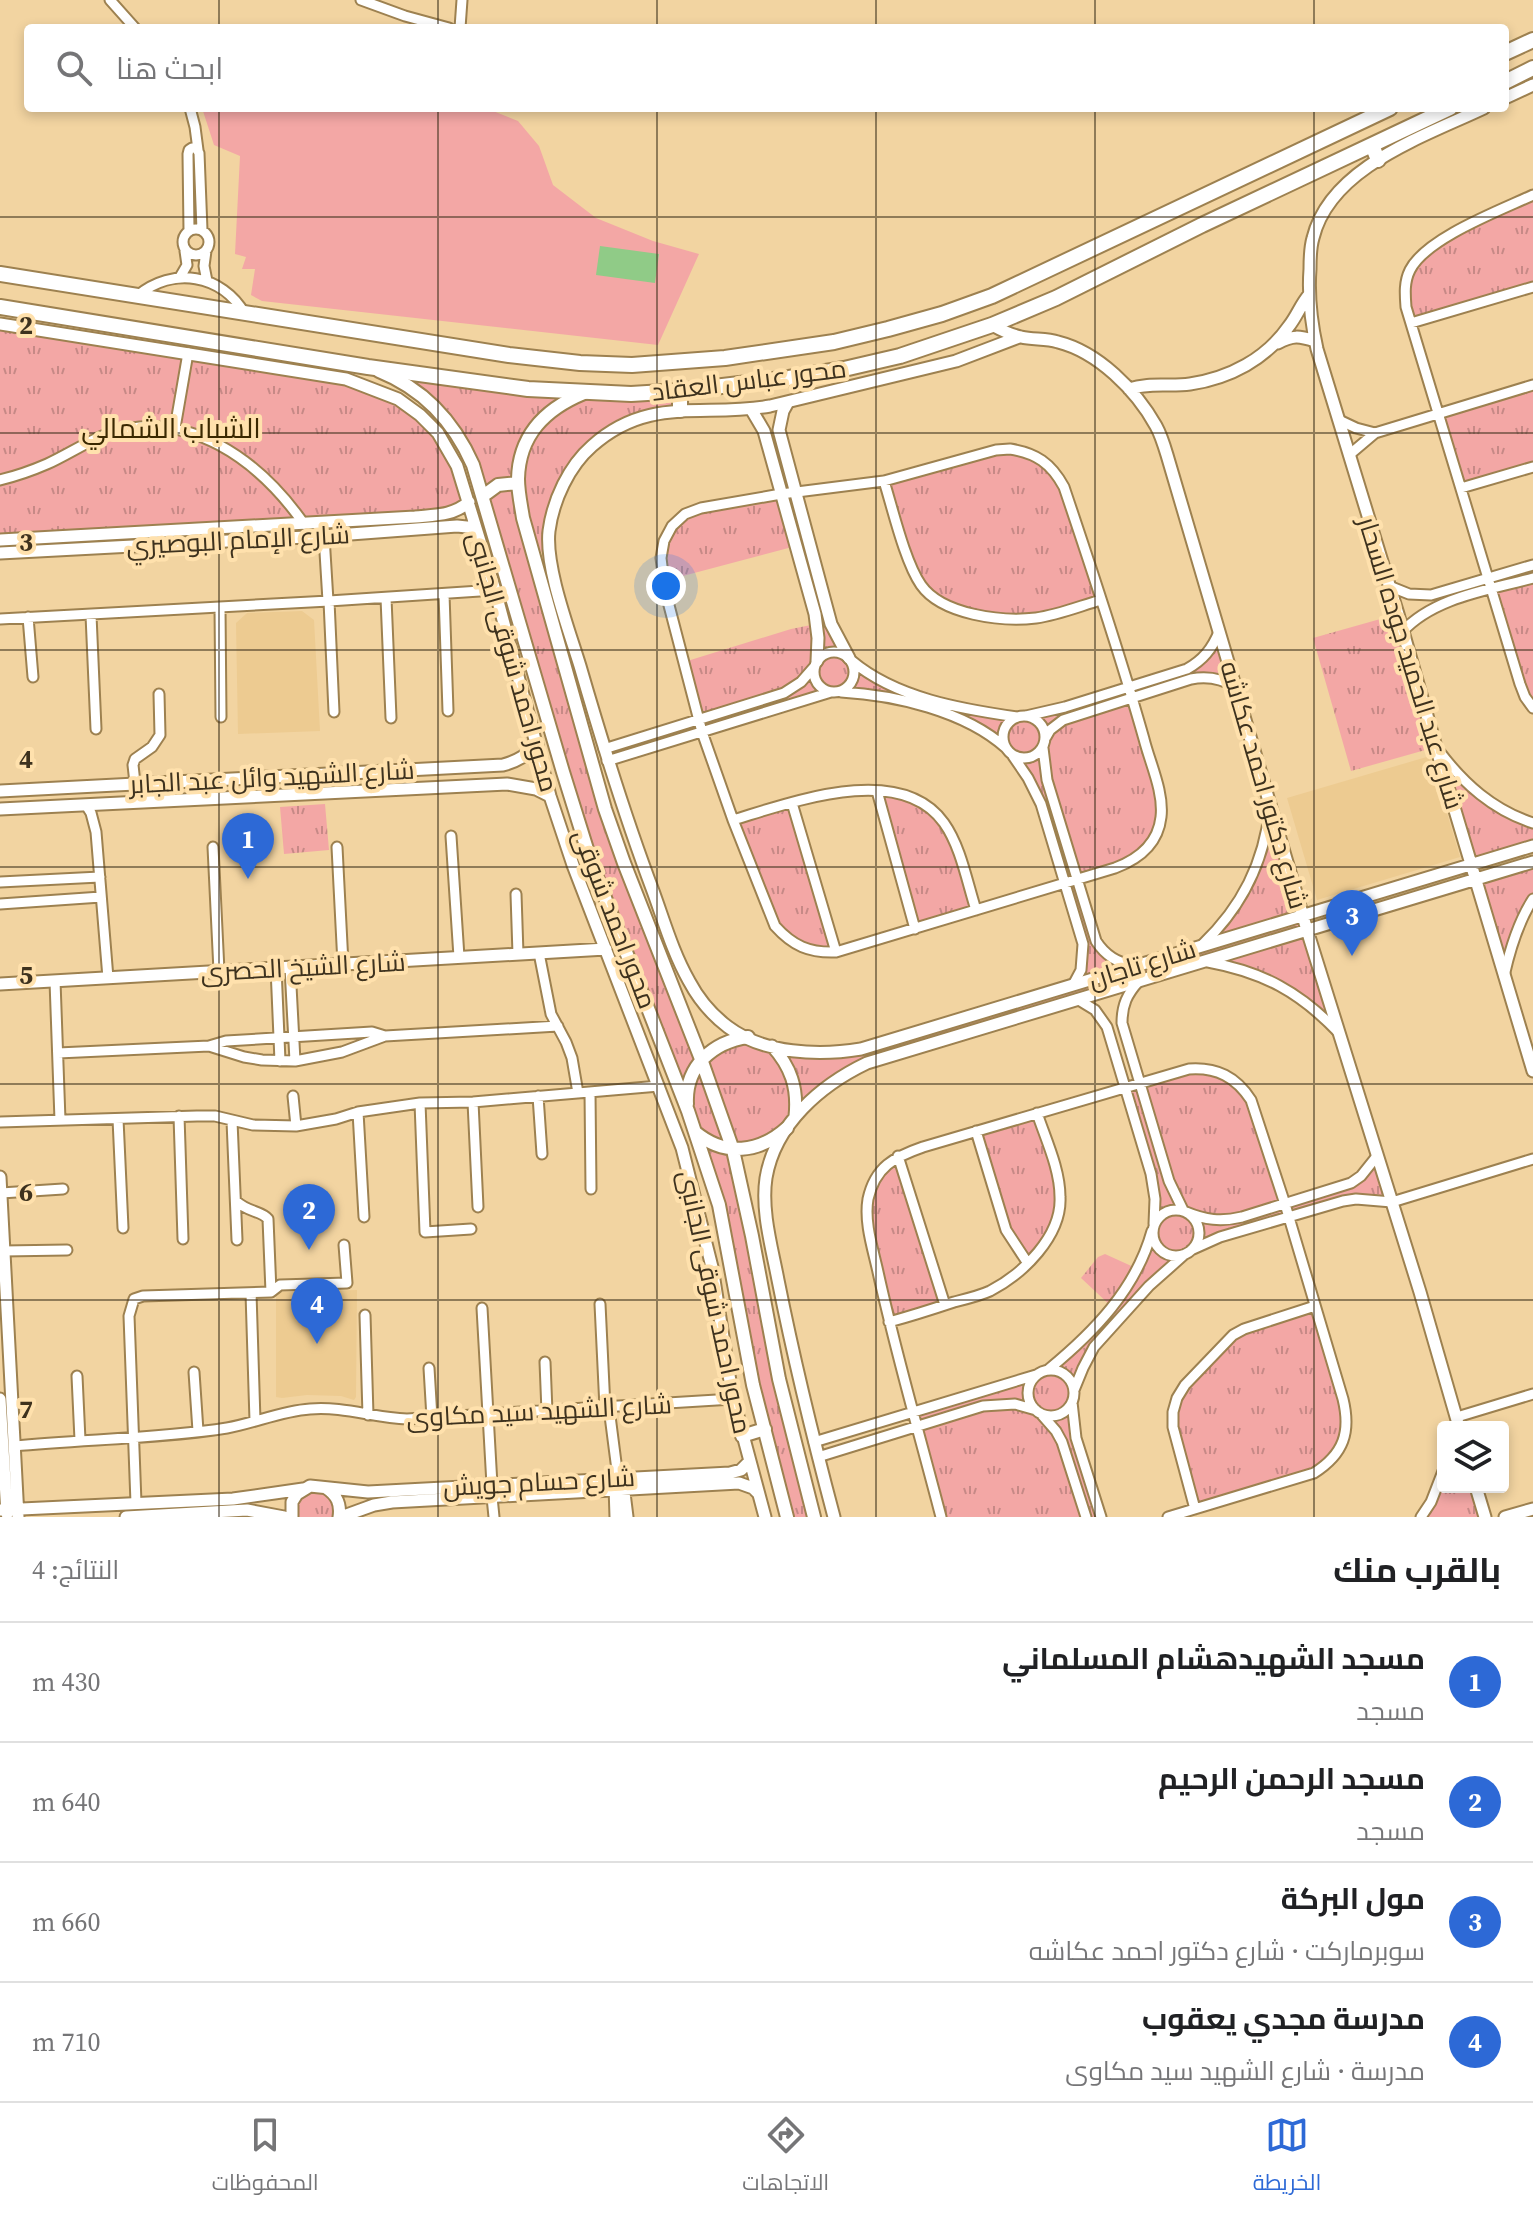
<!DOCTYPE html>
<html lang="ar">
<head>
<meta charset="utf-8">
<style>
  body { margin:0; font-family:"Source Serif 4",Cairo,serif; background:#f2f2f2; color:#202124; direction:rtl }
  .controls { position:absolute; right:24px; bottom:24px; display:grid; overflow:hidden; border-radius:8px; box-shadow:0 4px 12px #0003 }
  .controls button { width:72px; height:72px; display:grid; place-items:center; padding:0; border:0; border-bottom:2px solid #e0e0e0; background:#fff; color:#202124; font:40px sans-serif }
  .you { position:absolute; left:666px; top:586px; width:28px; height:28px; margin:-20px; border:6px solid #fff; border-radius:50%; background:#1a73e8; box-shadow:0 0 0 12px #1a73e833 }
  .badge { display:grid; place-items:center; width:52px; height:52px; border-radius:50%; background:#2d69d6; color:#fff; font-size:26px; font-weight:700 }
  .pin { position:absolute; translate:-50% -66px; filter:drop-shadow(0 2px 4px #0008) }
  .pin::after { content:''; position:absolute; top:42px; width:28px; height:24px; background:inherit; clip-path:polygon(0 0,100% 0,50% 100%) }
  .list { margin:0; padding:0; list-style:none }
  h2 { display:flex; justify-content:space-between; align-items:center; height:104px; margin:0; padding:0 32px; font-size:34px }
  h2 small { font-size:26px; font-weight:400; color:#757577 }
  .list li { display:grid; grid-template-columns:52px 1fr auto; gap:24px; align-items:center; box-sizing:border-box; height:120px; padding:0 32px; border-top:2px solid #e0e0e0 }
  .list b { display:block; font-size:30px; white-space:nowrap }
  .list p { margin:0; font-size:26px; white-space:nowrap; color:#757577 }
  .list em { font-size:26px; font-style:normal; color:#757577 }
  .icon { flex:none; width:44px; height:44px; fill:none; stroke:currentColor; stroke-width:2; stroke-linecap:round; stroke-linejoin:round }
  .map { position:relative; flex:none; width:1533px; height:1517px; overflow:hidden; direction:ltr }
  .search { position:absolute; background:#fff; box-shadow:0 4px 12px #0003; left:24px; right:24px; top:24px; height:88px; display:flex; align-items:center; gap:20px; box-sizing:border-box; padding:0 28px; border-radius:8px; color:#757577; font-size:30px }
  .sheet { height:584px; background:#fff }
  nav { display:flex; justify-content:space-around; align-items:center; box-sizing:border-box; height:112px; border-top:2px solid #e0e0e0; background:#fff; font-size:22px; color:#757577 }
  nav a { display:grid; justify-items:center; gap:4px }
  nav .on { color:#2d69d6 }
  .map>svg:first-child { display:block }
</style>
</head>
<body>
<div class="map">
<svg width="1533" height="1517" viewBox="0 0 1533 1517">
  <defs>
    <pattern id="grass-tufts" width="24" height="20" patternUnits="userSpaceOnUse" patternTransform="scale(2)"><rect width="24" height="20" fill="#f3a7a5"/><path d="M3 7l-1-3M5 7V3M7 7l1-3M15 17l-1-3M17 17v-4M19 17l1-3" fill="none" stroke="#c68986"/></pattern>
  </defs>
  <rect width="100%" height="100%" fill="#f2d4a1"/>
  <path fill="#edcb91" d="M302,611L314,620L320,731L238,734L236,623L247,613Z
    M1430,756L1460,857L1317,900L1287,798Z
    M357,1290L356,1397L354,1400L341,1396L307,1395L282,1398L276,1397V1292Z"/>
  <path fill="url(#grass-tufts)" d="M1533,195V287L1411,323L1406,280L1436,243Z
    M0,324L375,389L438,433L469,502L460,509L0,540Z
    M392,376L680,391V410L605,436L565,483L542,553L525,521L610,821L702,1059L735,1039L772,1046L839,1052L1073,985L1083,961L1041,804L1013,756L1006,748L958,717L841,692H831L702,732L684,662L791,629L816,624L796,546L664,581V541L685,514L796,493L831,624L852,661L898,690L1017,717L1038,714L1196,664L1219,632L1235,687L1209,677L1132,698L1161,815L1147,849L1078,879L1096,941L1126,965L1200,946L1244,895L1270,805L1339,1033L1279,984L1204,961L846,1073L787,1128L733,1150L814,1517H787L719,1205L591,862L473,465L451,424Z
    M1533,385V467L1461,488L1439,414Z
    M1024,451L1058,475L1101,600L1039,618L965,612L923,588L884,481L983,454Z
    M1533,565V708L1488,578Z
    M1398,614L1436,747L1473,790L1533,823V846L1471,864L1436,747L1351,771L1313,638Z
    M877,791L928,808L952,837L976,910L915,929Z
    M792,803L836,952L819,953L775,926L733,820Z
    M325,804L329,850L284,854L280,807Z
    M1533,862V899L1504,976L1476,879Z
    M1204,1068L1243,1088L1285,1204L1351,1183L1377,1156L1392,1202L1356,1199L1191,1250L1094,1347L1074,1390L1072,1414L1101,1517H941L914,1413L1049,1369L1112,1307L1081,1278L1098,1257L1105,1254L1138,1269L1152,1231L1155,1199L1125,1088Z
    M1037,1113L1058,1179L1057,1223L1027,1262L1012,1242L976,1132Z
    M898,1156L945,1305L889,1322L869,1231L871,1189Z
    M1315,1306L1347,1427L1326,1465L1195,1509L1173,1412L1177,1398L1233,1335Z
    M1443,1471V1487H1476L1485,1517H1421Z
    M304,1489L333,1493L339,1517H292Z"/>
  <path fill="#f3a7a5" d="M202,108H463L493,111L518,121L539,146L553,185L596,218L653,241L699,254L658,345L262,301L251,295L255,269H242L246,257L235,254L240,156L214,145Z"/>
  <path fill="#90cb87" d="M600,246L659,254L655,283L596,275Z"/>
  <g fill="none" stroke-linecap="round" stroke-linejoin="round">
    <g stroke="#9d8150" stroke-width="13">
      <path id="minor" d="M110,0L135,28
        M361,0L405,16L449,28
        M460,28L462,0
        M190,108L195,127L198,150
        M1533,195C1501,210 1426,238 1410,270C1404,282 1405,294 1406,307L1520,684L1525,697L1533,708
        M183 242a13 13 0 1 1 26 0a13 13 0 1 1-26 0Z
        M189,231L188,154L189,150L192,148H196L199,153L202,230
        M206,251L204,266L207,281
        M180,277L187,265L185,251
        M137,296C173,266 222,274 245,314
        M1411,323L1533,287
        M1339,420L1356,428L1375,433
        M175,428L188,353
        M1010,449C1036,453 1051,463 1064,487C1092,570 1120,654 1144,739C1150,763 1164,792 1161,817C1158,844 1139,859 1115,868L836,952C809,953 793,946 775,926L733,820L702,732L665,590L661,558L664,541L672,526L685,514L701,508L781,494L884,481L996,450Z
        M1349,455L1375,433L1533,385
        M0,480C16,476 31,471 47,464C67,455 86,442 107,434C187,406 260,461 304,524
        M884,481C893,510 905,562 921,585C942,615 1002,622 1036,618C1058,615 1080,606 1101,600
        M1461,488L1533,467
        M324,536L328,601
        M1389,586L1409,594L1431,595L1533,565
        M444,594L448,711
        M386,598L391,718
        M329,601L334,712
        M220,607L221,717
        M91,615L96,729
        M28,617L33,677
        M0,619L329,601L495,590
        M1402,632C1434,597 1489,590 1533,578
        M814 672a20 20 0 1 1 40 0a20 20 0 1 1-40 0Z
        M852,661C896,698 961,709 1017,717
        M841,692C895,695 965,711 1006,748
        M1003 737a21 21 0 1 1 42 0a21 21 0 1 1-42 0Z
        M1026,716L1065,707L1187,669C1203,660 1212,649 1219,632
        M1046,737L1050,730L1063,720L1191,679C1207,676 1221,678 1235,687
        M1043,748L1047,780L1096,941C1105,955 1116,963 1133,965
        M604,749L784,693L801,682L815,666
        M1439,751C1464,784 1493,810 1533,823
        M1013,756L1028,778L1041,804L1083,944L1081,970L1073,985
        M607,761L831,692
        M135,783L133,765L135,759L152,747L160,735L159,694
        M877,791L915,929
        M792,803L836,952
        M86,805L91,813L96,832L108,978
        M733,820C790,803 900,761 944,823C961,847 967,882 976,910
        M451,836L459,957
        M213,847L219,971
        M337,847L343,964
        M0,882L100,877
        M516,894L518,954
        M0,904L101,897
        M1202,945C1242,907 1264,863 1270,808
        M539,953L551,1014L566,1042L572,1058L578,1093
        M1208,962C1263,972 1300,992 1339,1033
        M290,967L295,1061
        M276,968L280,1061
        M1504,976C1510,949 1518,922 1533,899
        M55,981L60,1120
        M1139,981C1127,994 1122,1005 1122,1023L1169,1181L1183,1210
        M1077,999L1095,1010L1107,1027L1151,1174L1155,1199L1154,1224
        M209,1046L244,1057L262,1060L295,1061L342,1052L385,1036L558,1026
        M58,1053L209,1046L226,1041L372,1032L385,1036
        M590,1092L591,1189
        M293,1096L296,1126
        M538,1096L542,1154
        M473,1102L478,1207
        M420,1103L425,1232L471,1229
        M358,1112L364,1217
        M179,1116L183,1239
        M118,1119L123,1228
        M232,1121L237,1240
        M0,1122L197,1116H215L253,1125L296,1126L336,1119L358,1112L420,1103L473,1102L659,1086
        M976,1131L1006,1230L1027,1262
        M898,1156L945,1305
        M1,1193L63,1189
        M236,1201C247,1212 262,1211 268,1219L271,1292
        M1153 1233a23 23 0 1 1 46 0a23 23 0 1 1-46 0Z
        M1186,1212C1205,1220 1221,1222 1242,1217L1351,1183L1361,1176L1377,1156
        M1191,1250L1220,1237L1343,1201L1356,1199L1392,1202L1533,1159
        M3,1251L67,1250
        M251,1293L255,1421
        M600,1304L605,1408
        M482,1308L492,1485
        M365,1315L368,1415
        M889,1322C911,1316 933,1309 954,1302C966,1299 979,1296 990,1291C1023,1274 1062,1236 1060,1197C1060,1169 1046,1140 1037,1113
        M545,1362L547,1412
        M429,1368L432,1418
        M1049,1369C1094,1332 1136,1289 1152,1231
        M1028 1393a23 23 0 1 1 46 0a23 23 0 1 1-46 0Z
        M194,1372L198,1431
        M77,1376L80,1440
        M1074,1390L1083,1368L1094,1347L1149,1286L1185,1254
        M1072,1402L1076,1438L1101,1517
        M609,1408L618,1478
        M1042,1415L1056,1431L1062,1442L1086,1517
        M1457,1417L1533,1394
        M814,1442L1036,1375
        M14,1446C84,1439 157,1439 227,1428C255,1423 281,1411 310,1409C343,1406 375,1418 407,1419L733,1399
        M818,1457L983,1406L1015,1404L1036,1410
        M492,1497L494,1517
        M136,1503L129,1316L134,1299L143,1296L271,1292L280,1285L347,1283L344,1245
        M1195,1509L1173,1427V1412L1177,1398L1185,1385L1233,1335L1244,1329L1315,1306
        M941,1517C920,1436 896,1354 878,1272C873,1249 864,1223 868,1199C875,1167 894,1157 923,1147L1189,1069C1217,1067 1236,1077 1251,1100L1285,1204L1343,1399C1351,1432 1344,1454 1314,1473L1168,1517
        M1421,1517L1431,1502L1443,1471"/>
    </g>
    <g stroke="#9d8150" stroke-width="15">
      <path id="tertiary" d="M1505,98L1533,85
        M1484,108C1425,136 1330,167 1313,238C1310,248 1310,259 1310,269C1308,296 1311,322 1317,349L1398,614L1436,747L1533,1071
        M0,324L346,379L398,399L420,415L438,433L457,466L495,590L550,796L573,865L682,1148L712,1267L732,1394L765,1517
        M992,325C1001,330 1011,335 1021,337C1033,340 1046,338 1058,342C1098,352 1136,390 1156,426C1161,435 1164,445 1167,455L1307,930L1420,1292L1459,1427
        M1019,337L956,361L770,406C704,418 649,395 592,446C569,466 553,500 549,531C545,567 569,630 580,666C602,742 625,817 653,891C664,921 673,953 689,981C698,998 712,1015 728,1027C764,1054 819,1056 861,1049L1533,846
        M1278,343C1293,335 1299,336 1315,341
        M1129,389C1149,382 1170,387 1190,384C1230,378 1266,359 1289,326C1297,316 1301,304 1309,295
        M788,402L783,411L779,430L831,624L849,658
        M751,409L764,431L815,614L818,638L817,661
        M0,540L415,517C434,515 453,516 469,502
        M0,553L324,536L457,526L476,528
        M0,791L503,765C518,761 527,755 537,744
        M0,809L507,784L536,789L550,796
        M0,984L606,949
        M772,1046C791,1067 798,1088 795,1116
        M0,1177L18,1517
        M0,1399L7,1514
        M623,1485L627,1517
        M615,1486L616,1517
        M1476,1487L1485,1517
        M326,1488C337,1495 341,1504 339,1517
        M0,1510L233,1499L303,1489
        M126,1517L247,1510L284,1517
        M292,1517V1502L297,1494L310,1486L368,1492L730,1473L741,1470L749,1462
        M341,1517L374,1505L392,1502L739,1483L753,1488L758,1493
        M834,1517C813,1438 794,1360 778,1280C772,1248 761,1211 766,1178C775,1124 821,1085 867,1063L1533,862
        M1505,1517L1533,1509"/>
    </g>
    <g stroke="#9d8150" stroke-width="16">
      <path id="secondary" d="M379,371C424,389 454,422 473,465L563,772L591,862L688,1111L719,1205L753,1385L787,1517
        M584,393C545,409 519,435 518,479C518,492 521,505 523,518L605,809L624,863L701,1059L733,1150L752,1236L779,1379L814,1517
        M483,496L498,485L518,483
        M687,1104C685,1066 713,1042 748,1037
        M695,1132C725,1157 759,1153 787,1128
        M742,1436L765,1429"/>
    </g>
    <g stroke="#9d8150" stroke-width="18">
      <path id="primary" d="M1505,53L1533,40
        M1505,82L1533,68
        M1372,145L1378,160
        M0,274L509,355L580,363L632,365L725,358L834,342L888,329L942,314L992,296L1390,108
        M0,307L368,367L528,389L631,394L680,391L789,378L844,369L900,356L992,325L1056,298L1202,225L1450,108
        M680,410V391"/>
    </g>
    <use href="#minor" stroke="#fff" stroke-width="9"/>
    <use href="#tertiary" stroke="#fff" stroke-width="11"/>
    <use href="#secondary" stroke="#fff" stroke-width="12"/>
    <use href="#primary" stroke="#fff" stroke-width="14"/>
  </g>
  <path fill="none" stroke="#3e321e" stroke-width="2" stroke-opacity="0.55" d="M219,0V28M438,0V28M657,0V28M876,0V28M1095,0V28M1314,0V28M219,108V1517M438,108V1517M657,108V1517M876,108V1517M1095,108V1517M1314,108V1517M0,217H1533M0,433H1533M0,650H1533M0,867H1533M0,1084H1533M0,1300H1533"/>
  <g text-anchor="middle" stroke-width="8" stroke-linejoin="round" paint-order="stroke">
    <g font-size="26" fill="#3e321e" stroke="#ffe1ad">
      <text transform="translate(749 380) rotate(-7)" y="9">محور عباس العقاد</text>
      <text transform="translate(238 540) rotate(-3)" y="9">شارع الإمام البوصيري</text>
      <text transform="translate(513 662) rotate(74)" y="9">محور احمد شوقى الجانبى</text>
      <text transform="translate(1411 663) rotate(73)" y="9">شارع عبد الحميد جوده السحار</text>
      <text transform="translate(272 777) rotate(-3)" y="9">شارع الشهيد وائل عبد الجابر</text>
      <text transform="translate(1264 785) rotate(74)" y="9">شارع دكتور احمد عكاشه</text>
      <text transform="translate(615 919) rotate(69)" y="9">محور احمد شوقى</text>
      <text transform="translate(1142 964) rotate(-17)" y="9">شارع تاجان</text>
      <text transform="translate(303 967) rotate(-3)" y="9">شارع الشيخ الحصرى</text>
      <text transform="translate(715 1302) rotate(78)" y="9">محور احمد شوقى الجانبى</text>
      <text transform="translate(539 1411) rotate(-3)" y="9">شارع الشهيد سيد مكاوى</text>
      <text transform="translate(539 1482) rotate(-3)" y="9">شارع حسام جويش</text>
    </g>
    <g font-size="28" fill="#3a2800" stroke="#ffe1ad">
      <text x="171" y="438">الشباب الشمالي</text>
    </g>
  </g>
  <g font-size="26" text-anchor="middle" font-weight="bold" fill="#3e321e" stroke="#ffe1ad" stroke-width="8" stroke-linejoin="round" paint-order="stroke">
    <text x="26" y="334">2</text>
    <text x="26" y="551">3</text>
    <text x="26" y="768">4</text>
    <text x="26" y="984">5</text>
    <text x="26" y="1201">6</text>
    <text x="26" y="1418">7</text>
  </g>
</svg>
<div class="controls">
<button><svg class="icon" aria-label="layers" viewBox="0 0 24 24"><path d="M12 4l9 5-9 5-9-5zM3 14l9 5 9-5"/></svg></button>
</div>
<div class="you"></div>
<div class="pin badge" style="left:248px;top:879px">1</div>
<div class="pin badge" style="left:309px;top:1250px">2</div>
<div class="pin badge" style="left:1352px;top:956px">3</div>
<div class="pin badge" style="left:317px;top:1344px">4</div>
<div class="search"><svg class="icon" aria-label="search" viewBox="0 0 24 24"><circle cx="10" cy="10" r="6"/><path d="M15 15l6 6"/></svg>ابحث هنا</div>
</div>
<section class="sheet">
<h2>بالقرب منك<small>النتائج: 4</small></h2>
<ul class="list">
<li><span class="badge">1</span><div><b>مسجد الشهيدهشام المسلماني</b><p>مسجد</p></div><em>430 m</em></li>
<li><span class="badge">2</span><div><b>مسجد الرحمن الرحيم</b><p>مسجد</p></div><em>640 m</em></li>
<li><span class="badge">3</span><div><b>مول البركة</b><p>سوبرماركت · شارع دكتور احمد عكاشه</p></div><em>660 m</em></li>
<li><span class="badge">4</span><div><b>مدرسة مجدي يعقوب</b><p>مدرسة · شارع الشهيد سيد مكاوى</p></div><em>710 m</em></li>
</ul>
</section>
<nav>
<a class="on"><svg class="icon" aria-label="map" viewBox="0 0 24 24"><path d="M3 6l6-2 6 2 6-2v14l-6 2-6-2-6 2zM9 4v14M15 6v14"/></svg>الخريطة</a>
<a><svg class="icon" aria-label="directions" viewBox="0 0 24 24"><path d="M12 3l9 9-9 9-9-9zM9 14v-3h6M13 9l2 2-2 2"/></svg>الاتجاهات</a>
<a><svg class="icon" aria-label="saved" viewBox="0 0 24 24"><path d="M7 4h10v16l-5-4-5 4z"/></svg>المحفوظات</a>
</nav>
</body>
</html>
